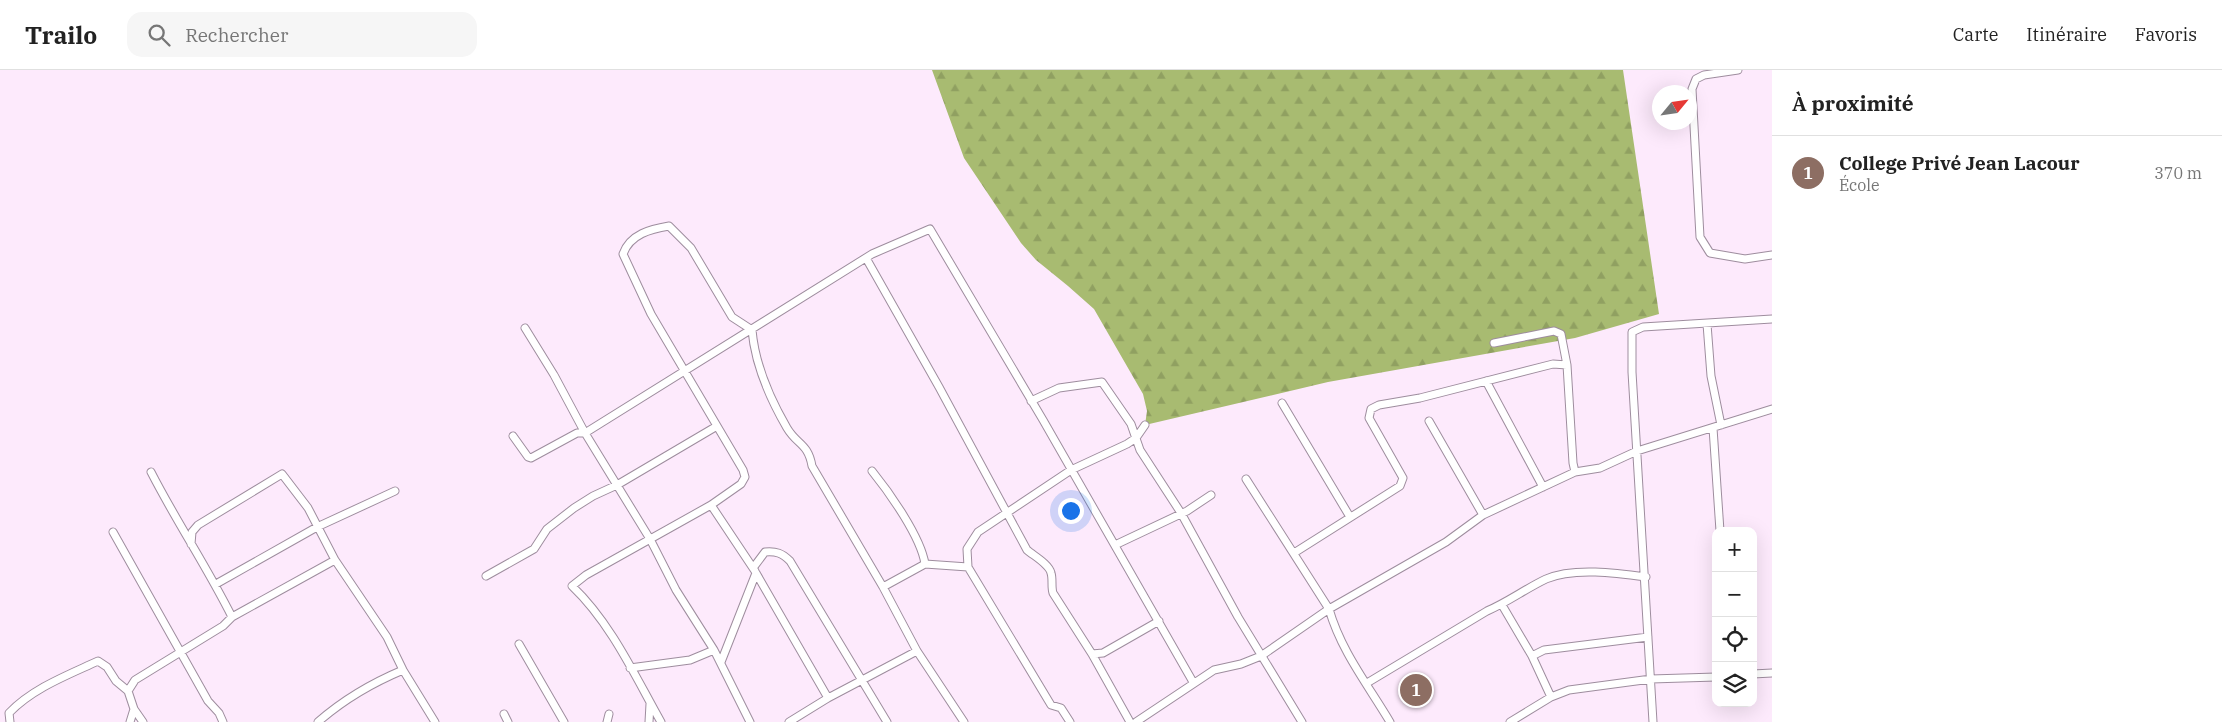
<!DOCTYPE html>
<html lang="fr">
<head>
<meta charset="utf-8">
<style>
  body { margin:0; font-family:"IBM Plex Serif",serif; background:#f6f6f6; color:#222 }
  .controls { position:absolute; right:15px; bottom:15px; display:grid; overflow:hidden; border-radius:10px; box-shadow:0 5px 20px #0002 }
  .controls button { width:45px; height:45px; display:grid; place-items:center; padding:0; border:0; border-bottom:1px solid #e0e0e0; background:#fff; color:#222; font:25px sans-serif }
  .compass { position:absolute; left:1652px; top:15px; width:45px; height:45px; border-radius:50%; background:#fff; box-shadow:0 5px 20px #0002; rotate:61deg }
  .you { position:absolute; left:1070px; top:440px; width:18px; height:18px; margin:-12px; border:4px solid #fff; border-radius:50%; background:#1a73e8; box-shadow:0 0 0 8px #1a73e833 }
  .badge { display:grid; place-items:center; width:32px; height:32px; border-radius:50%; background:#111827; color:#fff; font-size:16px; font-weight:700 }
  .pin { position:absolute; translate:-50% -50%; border:2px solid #fff; box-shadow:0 1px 5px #0006 }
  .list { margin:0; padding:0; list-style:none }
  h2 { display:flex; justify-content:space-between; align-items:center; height:65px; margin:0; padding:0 20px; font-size:21px }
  h2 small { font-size:16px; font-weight:400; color:#767676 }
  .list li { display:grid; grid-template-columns:32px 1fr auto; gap:15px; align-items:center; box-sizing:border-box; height:75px; padding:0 20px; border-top:1px solid #e0e0e0 }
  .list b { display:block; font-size:19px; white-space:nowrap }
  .list p { margin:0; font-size:16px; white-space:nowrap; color:#767676 }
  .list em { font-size:16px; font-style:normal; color:#767676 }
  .icon { flex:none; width:28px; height:28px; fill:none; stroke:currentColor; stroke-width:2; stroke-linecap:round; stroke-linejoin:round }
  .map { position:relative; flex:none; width:1772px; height:652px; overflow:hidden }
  header { display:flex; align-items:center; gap:30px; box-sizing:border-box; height:70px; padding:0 25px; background:#fff; border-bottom:1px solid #e0e0e0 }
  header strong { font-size:24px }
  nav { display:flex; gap:28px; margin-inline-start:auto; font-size:18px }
  .search { width:350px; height:45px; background:#f6f6f6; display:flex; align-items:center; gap:12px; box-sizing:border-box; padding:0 18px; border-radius:15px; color:#767676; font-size:19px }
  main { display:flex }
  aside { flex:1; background:#fff }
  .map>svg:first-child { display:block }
</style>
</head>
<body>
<header>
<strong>Trailo</strong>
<div class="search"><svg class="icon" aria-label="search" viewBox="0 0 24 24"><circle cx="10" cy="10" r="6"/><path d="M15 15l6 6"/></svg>Rechercher</div>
<nav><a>Carte</a><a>Itinéraire</a><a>Favoris</a></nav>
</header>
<main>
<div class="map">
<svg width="1772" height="652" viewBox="0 0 1772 652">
  <defs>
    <pattern id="forest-firs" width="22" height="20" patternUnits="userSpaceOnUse" patternTransform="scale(1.25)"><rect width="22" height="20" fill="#a8bb71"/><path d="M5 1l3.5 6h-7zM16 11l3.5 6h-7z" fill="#90a061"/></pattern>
  </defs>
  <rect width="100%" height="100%" fill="#fdeafc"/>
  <path fill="url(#forest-firs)" d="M932,0H1623L1659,244L1575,268L1328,312L1145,355L1147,341L1143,324L1094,239L1068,216L1036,190L1021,173L964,88Z"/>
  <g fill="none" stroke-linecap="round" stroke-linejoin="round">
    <g stroke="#9e8d9e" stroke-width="9">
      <path id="minor" d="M1738,0L1704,5L1696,9L1692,19L1700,167L1710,183L1745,189L1772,185
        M866,188L939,317L1027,480C1034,486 1049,494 1051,503C1053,509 1051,517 1053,523L1092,584L1130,652
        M1707,254L1711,306L1721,355
        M525,258L554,305L585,363L650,469L676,520L714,580L750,652
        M1494,273L1554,261L1561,264L1567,295L1573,393L1575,402
        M1486,311L1543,417
        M1031,331L1059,318L1102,312L1131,354L1140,380L1181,443L1238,547L1302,652
        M1282,333L1350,447
        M1429,351L1483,445
        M1713,358L1720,461
        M513,366L528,387L531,388L577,363H585L872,184L930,159L1043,350L1193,612
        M872,401C889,422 921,467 925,494
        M151,402C176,451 207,497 232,547
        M1246,409L1329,539C1341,581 1368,615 1390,652
        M711,435L755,501
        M113,462L208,631L219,643L223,652
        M191,474L192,462L198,455L282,404L308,438L335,490L387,567L403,600L435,652
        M1115,475L1187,441L1211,425
        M1294,483L1400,416L1403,408L1369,348L1371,339L1379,335L1420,328L1553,294L1567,295
        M968,497L1051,635L1061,638L1070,652
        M753,498L765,482C776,481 782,483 790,491L887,652
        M486,506L534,479L547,459L574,438L593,426L617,415L717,356
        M216,514L317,457L395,421
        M883,517L925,494L968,497L967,479L978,462L1071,400L1127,374L1136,368L1145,355
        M1502,535L1532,586L1551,627
        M519,574L564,652
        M1092,584L1103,583L1159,551
        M1532,586L1544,580L1648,567
        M721,592L756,503L828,628
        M630,598L690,590L714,580
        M1753,604L1772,603
        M1367,613L1487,541C1508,532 1525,519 1546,509C1573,497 1617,503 1646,507
        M128,621L135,610L223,556L232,547L335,490
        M134,639L143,652
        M504,644L508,652
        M10,652L9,643C33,618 68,605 98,591L107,597L116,611L128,621L134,639L130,652
        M318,652C343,630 372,613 403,600
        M607,652L609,644
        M649,652L650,634
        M661,652C635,606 611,553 572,516L586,505L711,435L741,414L745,407L743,400L651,244L623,184C630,164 651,159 669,156L691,178L732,247L752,260C755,295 769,327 787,358C797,375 808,373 812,396L883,517L917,581L964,652
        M789,652L828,628L917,581
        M1136,652L1214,600L1241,594L1261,586L1329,539L1446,472L1483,445L1575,402L1600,398L1637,381L1772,339
        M1510,652L1551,627L1569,620L1651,609L1716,607
        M1653,652L1632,302V262L1643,257L1772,249"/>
    </g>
    <use href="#minor" stroke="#fff" stroke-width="7"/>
  </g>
</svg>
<div class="controls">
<button>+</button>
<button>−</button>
<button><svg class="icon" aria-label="locate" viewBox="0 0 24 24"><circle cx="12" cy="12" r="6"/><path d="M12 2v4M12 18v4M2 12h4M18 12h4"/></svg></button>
<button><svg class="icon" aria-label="layers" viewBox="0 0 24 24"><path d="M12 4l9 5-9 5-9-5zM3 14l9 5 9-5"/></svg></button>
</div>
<svg class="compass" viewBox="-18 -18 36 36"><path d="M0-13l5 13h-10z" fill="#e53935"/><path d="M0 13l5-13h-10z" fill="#767676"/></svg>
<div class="you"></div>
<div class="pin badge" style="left:1416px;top:620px;background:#8d6e63">1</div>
</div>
<aside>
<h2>À proximité<small></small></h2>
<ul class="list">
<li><span class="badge" style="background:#8d6e63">1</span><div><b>College Privé Jean Lacour</b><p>École</p></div><em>370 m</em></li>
</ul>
</aside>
</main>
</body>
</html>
